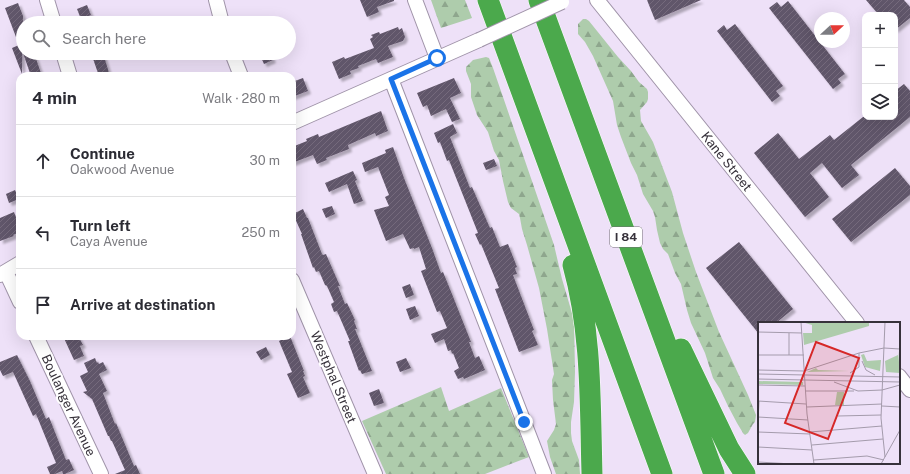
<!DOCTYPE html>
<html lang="en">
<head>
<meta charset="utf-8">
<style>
  body { margin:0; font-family:"Public Sans",sans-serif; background:#f2f2f3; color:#2b2b33 }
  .controls { position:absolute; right:12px; top:12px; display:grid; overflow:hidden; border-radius:8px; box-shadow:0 4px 16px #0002 }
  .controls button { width:36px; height:36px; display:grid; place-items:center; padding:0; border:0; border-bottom:1px solid #e1e1e2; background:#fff; color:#2b2b33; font:20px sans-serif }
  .compass { position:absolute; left:814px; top:12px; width:36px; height:36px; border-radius:50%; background:#fff; box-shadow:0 4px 16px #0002; rotate:69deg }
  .stop { position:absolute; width:12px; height:12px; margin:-9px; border:3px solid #1a73e8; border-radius:50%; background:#fff }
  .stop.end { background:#1a73e8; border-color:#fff; box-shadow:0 1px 4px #0008 }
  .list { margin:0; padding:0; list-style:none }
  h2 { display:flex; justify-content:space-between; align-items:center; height:52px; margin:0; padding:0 16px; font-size:17px }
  h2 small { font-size:13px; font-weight:400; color:#7c7c81 }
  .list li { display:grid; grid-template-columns:26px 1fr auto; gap:12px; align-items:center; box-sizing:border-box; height:72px; padding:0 16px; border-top:1px solid #e1e1e2 }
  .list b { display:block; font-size:15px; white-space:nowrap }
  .list p { margin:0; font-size:13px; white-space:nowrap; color:#7c7c81 }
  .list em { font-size:13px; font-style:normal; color:#7c7c81 }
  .icon { flex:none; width:22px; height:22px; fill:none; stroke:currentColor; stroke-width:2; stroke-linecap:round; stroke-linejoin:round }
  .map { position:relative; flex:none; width:910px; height:474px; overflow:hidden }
  .search { position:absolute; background:#fff; box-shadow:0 4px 16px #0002; left:16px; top:16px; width:280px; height:44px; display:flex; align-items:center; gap:10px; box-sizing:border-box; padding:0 14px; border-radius:22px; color:#7c7c81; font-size:15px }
  .panel { position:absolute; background:#fff; box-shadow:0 4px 16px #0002; left:16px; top:72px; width:280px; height:268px; border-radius:12px }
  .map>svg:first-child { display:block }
</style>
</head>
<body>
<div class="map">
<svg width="910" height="474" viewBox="0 0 910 474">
  <defs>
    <pattern id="forest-firs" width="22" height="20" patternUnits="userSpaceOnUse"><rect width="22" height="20" fill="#aeccac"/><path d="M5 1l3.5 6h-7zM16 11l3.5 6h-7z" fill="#8ea68d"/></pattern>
    <pattern id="building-hatch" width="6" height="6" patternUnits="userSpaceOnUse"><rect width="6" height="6" fill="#61566a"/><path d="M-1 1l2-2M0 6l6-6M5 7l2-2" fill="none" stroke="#756b7c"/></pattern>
    <filter id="shadow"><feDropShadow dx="3" dy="3" stdDeviation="1" flood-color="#0004"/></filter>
  </defs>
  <rect width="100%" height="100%" fill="#eee1f8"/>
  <path fill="url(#forest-firs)" d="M431,0H465L472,18L441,28Z
    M583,19H586L589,21L618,57L631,71L639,82L647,89L648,92V99L647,102L640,110L641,121L653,142L672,192L683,233L696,272L719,332L748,395L756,415L755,422L753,424L748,433L745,435L743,433L737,423L728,406L720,389L713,378L705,353L691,323L687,310L681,284L675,273L668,254L663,249L660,243L657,230L655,217L653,211L643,194L637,175L631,163L621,137L617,125L613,101L593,56L585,42L578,34V24Z
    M486,57L489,58L493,68L554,245L562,279L574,320L575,372L574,402L571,422V433L572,441L579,460L580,474H556L550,457L547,441L554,430L556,424L553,400L552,380L554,374L547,329L539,288L527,245L522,229L520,218L519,214L511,208L508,202L503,181L499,160L494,151L488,132L477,115L471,97V84L466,71V67L473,60Z
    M441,387L449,411L501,388L529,457L485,474H386L362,421Z"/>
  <path fill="url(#building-hatch)" filter="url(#shadow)" d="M360,0H394V1L377,7L379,12L367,17Z
    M647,0H701L655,20Z
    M866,0H904L910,7V18L895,30V15H879Z
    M788,1L845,74L838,79L841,83L833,89L769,8L777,2L781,7Z
    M18,3L23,16L22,74L12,48L19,45L5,8Z
    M87,5L91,15L81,19L77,9Z
    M735,24L783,86L776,91L780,96L772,102L717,31L724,25L727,30Z
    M398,27L399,30L402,28L405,37L403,41L388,46L393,57L378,63L376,59L358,66L359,68L350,71L351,74L339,79L332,62L344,57L345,59L374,48L370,39L373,37L371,35L379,32L380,34Z
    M23,53H34L42,76H31Z
    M91,53H103L110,76H99Z
    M264,53H270L273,60L264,64L260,55Z
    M303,78L308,91L292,97V82Z
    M454,78L461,93L450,98L460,119L452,122L446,109L431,116L427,105L423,107L417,93Z
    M904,84L910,91V117L851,165L859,175L842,188L822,163L810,173L829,197L805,217L754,153L778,133L799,159L830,135L834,140L863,117H895V91Z
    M381,111L388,131L376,136L375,133L348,145L349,149L326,158L327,160L317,164L313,155L292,163V147L307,141L306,139L318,134L319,137Z
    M453,124L457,133L450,137L470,188L472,187L490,228L492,227L500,247L508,244L517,267L515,268L517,274L513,275L534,330L532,331L538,345L519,352L495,289L499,288L481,244L480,245L475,234L478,233L449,160L447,161L440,142L438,143L434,133Z
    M393,147L404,178L432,248L441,273L443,272L452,294L471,342H469L475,358L479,356L485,370L464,379L463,377L458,379L454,371L459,368L453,353L452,354L451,350L448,351L444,339L435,343L431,334L447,328L440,311L437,312L421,271L426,269L419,247L414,249V248L410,249L403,234L386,241L374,210L389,206L385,197L389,195L378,167L365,172L362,163L386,153L385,150Z
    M494,159L497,166L486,170L483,163Z
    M895,168L910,186V195L851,242L832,219Z
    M353,171L357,180L355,181L363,201L354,204L347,184L329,192L325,183Z
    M15,190L19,199L9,203L6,194Z
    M332,206L335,214L326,218L322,209Z
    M303,209L307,218H308L322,254L323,255L326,254L329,261L340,286H338L345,304L347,303L355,320L354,321L357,329H355L372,371L362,374L360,370L359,371L348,341H350L337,311L334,312L331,304L334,302L327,286L325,285L319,271L316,272L314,267L313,268L301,234H302L293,214Z
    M14,212L20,228V232L13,235L14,236L0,241V218Z
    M739,242L793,309L776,323H759V334L706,268Z
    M410,284L414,295L406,298L402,287Z
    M415,306L419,316L410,320L406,309Z
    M63,336H78L83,345L80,346L84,356L74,360Z
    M289,336H290L304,371H303L305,376L303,377L310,393L298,398L287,374L292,372L279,341Z
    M266,347L270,355L261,360L256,352Z
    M17,355L30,381L46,419L49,417L66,460L69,459L74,470L65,474H63L62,471L55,474H50L47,467L56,463L36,414L33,416L13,372L3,376L0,370V362Z
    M95,358L97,363L98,362L99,364L103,362L107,370L99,374L107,391L103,393L115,424L116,423L134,466L136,465L140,474H115L125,470L112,441H111L109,436H108L92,399L83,392L87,391L80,376L88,372L84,363Z
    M406,358L411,368L400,372L396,362Z
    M379,389L384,403L374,406L369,393Z"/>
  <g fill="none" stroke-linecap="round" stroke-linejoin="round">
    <g stroke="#a094a9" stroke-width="16">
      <path id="minor" d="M47,0L54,23
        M216,0L222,23
        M415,0L437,58
        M597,0L857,323
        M63,53L70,76
        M232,53L241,76
        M391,79L544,474
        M292,123L479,40
        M6,272L20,302
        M0,275L20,263
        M292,280L375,474
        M36,336L101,474
        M899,376L910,390"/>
    </g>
    <g stroke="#fff" stroke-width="22">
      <path id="highway" d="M488,0L662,474
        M539,0L714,474
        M573,265C592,333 590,404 592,474
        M681,349L729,449L745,474"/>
    </g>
    <use href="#minor" stroke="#fff" stroke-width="14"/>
    <use href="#highway" stroke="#4ba94c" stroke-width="21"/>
    <g stroke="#a094a9" stroke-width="16" stroke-linecap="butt">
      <path id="minor-bridge" d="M479,40L562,2"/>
    </g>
    <use href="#minor-bridge" stroke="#fff" stroke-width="14"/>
  </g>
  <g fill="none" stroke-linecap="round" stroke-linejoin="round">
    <path stroke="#1a73e8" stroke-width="5" d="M437,58L391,79L524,422"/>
  </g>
  <g text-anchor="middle" stroke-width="4" stroke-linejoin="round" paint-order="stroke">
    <rect fill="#fff" stroke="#726f75" stroke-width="1" x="610" y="227" width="32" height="20" rx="3"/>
    <g font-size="12" font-weight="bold" fill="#36313a">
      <text x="626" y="241">I 84</text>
    </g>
    <g font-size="13" fill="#36313a" stroke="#fff">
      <text transform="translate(727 161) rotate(51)" y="5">Kane Street</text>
      <text transform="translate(334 377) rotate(67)" y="5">Westphal Street</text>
      <text transform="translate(69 405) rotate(65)" y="5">Boulanger Avenue</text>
    </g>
  </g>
  <g transform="translate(758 322)">
    <rect width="142" height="142" fill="#eee1f8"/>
    <path d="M44,0H111V4L46,23L45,11H54V3Z" fill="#aeccac"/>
    <path d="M140,29L142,51L128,50L127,39L140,33ZM106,32L109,39L123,38L122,49L107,45L103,33ZM58,46L60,48L91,49L49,50ZM0,59L45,60V63L0,62ZM79,70H86V83H77Z" fill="#aeccac"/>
    <path d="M79,0H103L102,5L87,1L91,7L82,10Z" fill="#aeccac"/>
    <path fill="none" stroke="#a49bac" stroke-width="1" d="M43,0L49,92L56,142M0,10L44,11M31,11V33M126,26L142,27M101,31L126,26M0,33H46M104,39L108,48L117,53M0,48L46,49L101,31M92,51L101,45V31M0,52L142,55M0,57L142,60M76,60L100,69M0,63L47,64M124,68L142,63M48,69H96M100,69L124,68M0,79L48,82M124,84L142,85M49,85L124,82M80,94L123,93M0,95L50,98M0,99L1,79M0,110L52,112M52,110L124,104M54,123L125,117M0,125L54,128M127,135L123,96L127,0M56,138L109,134L126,138M0,140L34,142M123,142L142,108"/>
    <path fill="#d62828" fill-opacity="0.15" stroke="#d62828" stroke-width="2" d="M58,20L101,36L70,117L27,101Z"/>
    <rect width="142" height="142" fill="none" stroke="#36313a" stroke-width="2"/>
  </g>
</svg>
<div class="controls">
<button>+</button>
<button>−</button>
<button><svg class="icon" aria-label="layers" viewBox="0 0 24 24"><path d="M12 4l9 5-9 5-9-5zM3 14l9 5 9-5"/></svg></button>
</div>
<svg class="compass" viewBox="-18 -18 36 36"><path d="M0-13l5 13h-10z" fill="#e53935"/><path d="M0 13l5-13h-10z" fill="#7c7c81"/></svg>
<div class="stop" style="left:437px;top:58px"></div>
<div class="stop end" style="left:524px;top:422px"></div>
<div class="search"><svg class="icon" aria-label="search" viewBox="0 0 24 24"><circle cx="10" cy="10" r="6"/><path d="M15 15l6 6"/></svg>Search here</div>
<section class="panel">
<h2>4 min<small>Walk · 280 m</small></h2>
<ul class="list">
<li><svg class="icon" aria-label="ahead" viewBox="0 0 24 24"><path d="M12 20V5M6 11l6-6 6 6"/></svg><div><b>Continue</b><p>Oakwood Avenue</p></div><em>30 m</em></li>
<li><svg class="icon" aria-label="left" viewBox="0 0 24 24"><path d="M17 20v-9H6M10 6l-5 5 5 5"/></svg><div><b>Turn left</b><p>Caya Avenue</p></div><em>250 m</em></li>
<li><svg class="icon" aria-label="arrive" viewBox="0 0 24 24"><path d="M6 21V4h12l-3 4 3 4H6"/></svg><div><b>Arrive at destination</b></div></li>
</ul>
</section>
</div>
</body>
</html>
